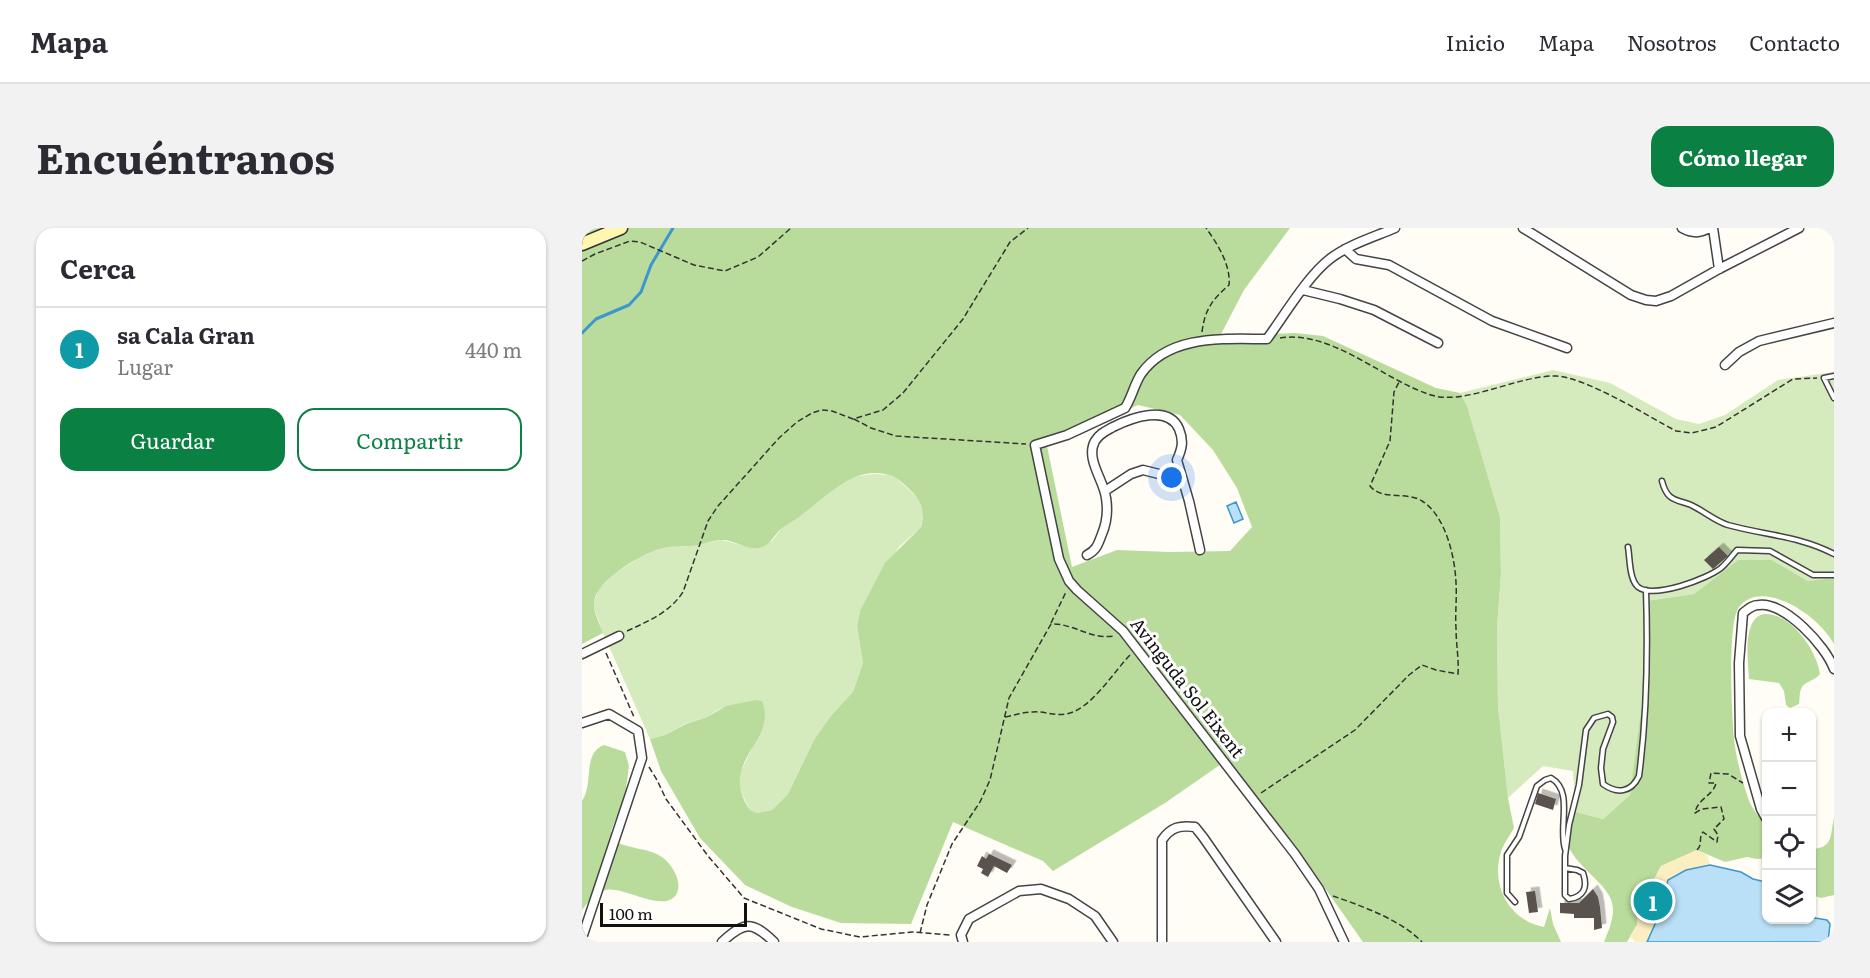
<!DOCTYPE html>
<html lang="es">
<head>
<meta charset="utf-8">
<style>
  body { margin:0; font-family:Literata,serif; background:#f2f2f3; color:#2b2b33 }
  .controls { position:absolute; right:18px; bottom:18px; display:grid; overflow:hidden; border-radius:12px; box-shadow:0 2px 4px #0004 }
  .controls button { width:54px; height:54px; display:grid; place-items:center; padding:0; border:0; border-bottom:2px solid #e1e1e2; background:#fff; color:#2b2b33; font:30px sans-serif }
  .scale { position:absolute; left:18px; bottom:15px; width:147px; box-sizing:border-box; padding-left:6px; border:3px solid #111; border-top:0; font-size:16px; line-height:21px; white-space:nowrap; color:#111; -webkit-text-stroke:4px #fff; paint-order:stroke }
  .you { position:absolute; left:590px; top:250px; width:21px; height:21px; margin:-15px; border:4px solid #fff; border-radius:50%; background:#1a73e8; box-shadow:0 0 0 9px #1a73e833 }
  .badge { display:grid; place-items:center; width:39px; height:39px; border-radius:50%; background:#0b8043; color:#fff; font-size:20px; font-weight:700 }
  .pin { position:absolute; translate:-50% -50%; border:3px solid #fff; box-shadow:0 2px 6px #0006 }
  .list { margin:0; padding:0; list-style:none }
  h2 { display:flex; justify-content:space-between; align-items:center; height:78px; margin:0; padding:0 24px; font-size:26px }
  h2 small { font-size:20px; font-weight:400; color:#7c7c81 }
  .list li { display:grid; grid-template-columns:39px 1fr auto; gap:18px; align-items:center; box-sizing:border-box; height:84px; padding:0 24px; border-top:2px solid #e1e1e2 }
  .list b { display:block; font-size:22px; white-space:nowrap }
  .list p { margin:0; font-size:20px; white-space:nowrap; color:#7c7c81 }
  .list em { font-size:20px; font-style:normal; color:#7c7c81 }
  .actions { display:flex; gap:12px; padding:18px 24px }
  .actions a { flex:1; padding:14px 0; border:2px solid #0b8043; border-radius:18px; text-align:center; font-size:21px; color:#0b8043 }
  .actions .main { background:#0b8043; color:#fff }
  .icon { flex:none; width:33px; height:33px; fill:none; stroke:currentColor; stroke-width:2; stroke-linecap:round; stroke-linejoin:round }
  .map { position:relative; flex:none; width:1252px; height:714px; overflow:hidden; border-radius:18px }
  header { display:flex; align-items:center; gap:36px; box-sizing:border-box; height:84px; padding:0 30px; background:#fff; border-bottom:2px solid #e1e1e2 }
  header strong { font-size:28px }
  nav { display:flex; gap:33px; margin-inline-start:auto; font-size:21px }
  .intro { display:flex; align-items:center; justify-content:space-between; box-sizing:border-box; height:144px; padding:0 36px }
  h1 { margin:0; font-size:42px }
  .button { padding:15px 27px; border-radius:18px; background:#0b8043; color:#fff; font-size:21px; font-weight:700 }
  main { display:flex; gap:36px; padding:0 36px }
  aside { flex:1; background:#fff; border-radius:18px; box-shadow:0 2px 4px #0004 }
  .map>svg:first-child { display:block }
</style>
</head>
<body>
<header>
<strong>Mapa</strong>
<nav><a>Inicio</a><a>Mapa</a><a>Nosotros</a><a>Contacto</a></nav>
</header>
<div class="intro"><h1>Encuéntranos</h1><a class="button">Cómo llegar</a></div>
<main>
<aside>
<h2>Cerca<small></small></h2>
<ul class="list">
<li><span class="badge" style="background:#0f9aa8">1</span><div><b>sa Cala Gran</b><p>Lugar</p></div><em>440 m</em></li>
</ul>
<div class="actions"><a class="main">Guardar</a><a>Compartir</a></div>
</aside>
<div class="map">
<svg width="1252" height="714" viewBox="0 0 1252 714">
  <defs>
    <filter id="shadow"><feDropShadow dx="4.5" dy="-4.5" stdDeviation="0" flood-color="#0004"/></filter>
  </defs>
  <rect width="100%" height="100%" fill="#fffdf5"/>
  <path fill="#d5ebbd" d="M971,142L1028,155L1094,191L1117,196L1143,187L1196,152L1251,144L1252,148V350L1226,353L1190,332H1156L1112,366L1064,373L1061,468L1050,558L1048,567L1021,591L994,584L991,543L961,538L926,570L916,478L915,399L919,346L918,289L885,178L878,165Z
    M292,246L307,247L314,250L337,271L341,285L339,299L317,319L278,383L275,398L281,435L271,464L232,512L206,566L190,582L175,585L168,582L159,564L156,549L182,496L173,472L137,481L125,489L103,496L83,507L68,511L21,405L12,380V374L17,361L32,346L57,330L78,320L101,316L109,318L139,312L168,319L190,313L199,301L260,254L276,248Z"/>
  <path fill="#b9dc9c" fill-rule="evenodd" d="M0,0H708L662,62L638,108L713,105L741,108L854,160L878,165L885,178L918,289L919,346L915,399L916,478L926,570L932,600C928,607 923,614 920,621C907,655 927,693 962,699L968,680L971,696L979,714H781L726,636L645,532L583,575L471,643L461,633L371,594L329,696L259,695L210,679L163,657L118,610L79,543L68,511L83,507L104,496L125,489L144,478L173,472L180,473C197,514 134,533 168,582L175,585L190,582L206,566L232,512L249,488L271,464L281,435L275,398L278,383L303,335L339,299C343,285 340,272 328,262C323,257 317,251 310,248C275,235 247,266 222,285C215,291 207,295 199,301C192,307 189,316 180,319C167,324 153,312 140,312C129,312 119,318 108,318C97,318 87,318 77,321C57,328 14,352 12,375C11,384 18,396 21,405L0,416ZM556,177L598,187L631,222L655,260L670,299L648,323L588,324L535,322L490,339L465,218Z
    M1156,332H1190L1226,353L1252,350V416C1242,398 1222,382 1204,374C1188,367 1169,364 1157,379C1145,394 1150,489 1152,511C1154,530 1160,552 1166,570C1170,581 1176,588 1184,596V630L1175,631L1165,629L1143,634L1115,622L1079,638L1056,682L1055,697L1045,714H1022C1026,704 1031,693 1031,682C1032,652 977,636 983,595L994,584L1021,591L1048,567L1061,468L1064,373L1112,366Z
    M1182,386C1209,384 1235,423 1238,446C1233,453 1222,453 1219,461C1217,466 1218,471 1217,476L1208,480L1204,477L1202,463L1197,455L1167,451C1166,433 1160,390 1182,386Z
    M22,517L43,524L47,538L43,568L29,603L31,610L36,615C59,624 79,619 92,643C96,650 98,658 95,665C84,687 42,658 24,662C14,664 6,674 0,682V573C12,556 0,525 22,517Z
    M1252,590V667L1239,670L1230,667V621C1252,620 1248,606 1252,590Z"/>
  <path fill="#fbeec1" d="M1115,622L1125,627L1128,637L1104,642L1086,652L1078,685L1065,714H1053L1048,708L1055,697L1056,682L1079,638Z"/>
  <path fill="#b9e0f7" stroke="#3f96cf" stroke-width="1.5" d="M654,274L661,291L652,295L645,278Z
    M1128,637L1159,644L1171,651L1184,654V692L1233,690L1245,692L1248,696L1246,714H1065L1078,685L1086,652L1104,642Z"/>
  <g fill="none" stroke-linecap="round" stroke-linejoin="round">
    <path stroke="#3f96cf" stroke-width="3" d="M0,105L14,91L47,77L59,64L69,37L91,0"/>
  </g>
  <path fill="#5a524d" filter="url(#shadow)" d="M1137,319L1146,328L1131,341L1122,332Z
    M956,565L974,571L971,582L953,576Z
    M407,626L430,637L425,645L412,638L406,649L399,645L401,641L395,638L400,628L404,631Z
    M1011,661L1016,669L1018,679L1020,700L1012,702V690H992V686L978,685V675H997Z
    M953,663L956,684L947,685L944,664Z"/>
  <g fill="none" stroke-linecap="round" stroke-linejoin="round">
    <g stroke="#444" stroke-width="7">
      <path id="lane" d="M1252,148L1242,150L1252,170
        M1080,253C1085,273 1093,271 1109,277C1122,283 1133,293 1146,297C1182,307 1218,308 1252,326
        M1046,319C1048,330 1047,351 1056,359C1072,371 1125,351 1139,340C1145,335 1150,328 1155,322L1188,323L1231,347H1252
        M983,640L995,642L1001,645C1006,659 1002,669 987,671L983,667V628L987,597L997,557L1004,502L1012,490L1026,486L1030,489L1031,494L1021,521L1019,540L1021,556C1035,566 1049,565 1057,548C1065,487 1066,424 1064,362
        M933,674L925,665V627L937,609L955,558L963,552L969,550C992,563 976,599 983,621"/>
    </g>
    <g stroke="#444" stroke-width="11">
      <path id="street" d="M941,0L1049,67L1064,72L1074,73L1089,68L1137,41L1217,0
        M1100,0C1109,5 1118,6 1127,0
        M1131,0L1137,41
        M763,21L774,31L807,37L910,93L985,120
        M721,62L758,71L792,82L856,115
        M1143,137L1157,124L1177,113L1252,95
        M543,180L485,207L453,217L477,331L487,353L495,362L541,403L713,626L737,661L762,714
        M543,180C550,169 552,157 559,146C587,106 642,111 685,111C702,88 726,47 749,30C768,16 792,9 813,0
        M523,263L549,246L561,242L601,252
        M505,327C515,322 516,316 520,306C525,294 526,282 524,270C522,252 503,231 513,213C518,205 524,203 531,199C549,190 586,176 597,201C602,213 600,221 595,232L607,273L618,322
        M0,426L37,408
        M0,495L27,486L56,503L60,530L0,710
        M1184,590L1179,581L1158,508L1157,435L1161,385C1166,381 1170,377 1177,377C1203,374 1244,418 1252,441
        M140,714C163,693 170,693 192,714
        M381,714L379,707L387,691L437,663L459,661L487,671L513,688L531,714
        M580,714V612C589,599 598,597 613,599L621,609L694,714"/>
    </g>
    <g stroke="#333" stroke-width="15">
      <path id="secondary" d="M0,16L39,0"/>
    </g>
    <path stroke="#333" stroke-width="1.5" stroke-dasharray="6 3" stroke-linecap="butt" d="M0,33L13,26L48,13L58,14L112,37L143,43L176,29L209,0
      M620,104C623,81 630,72 647,57C649,37 635,15 624,0
      M698,110C751,102 799,151 849,167C883,178 936,147 974,148C1003,149 1066,188 1094,203L1110,205L1134,199L1211,151L1235,150
      M272,191L289,200L314,208L444,216
      M469,395L484,364
      M45,403C67,393 88,384 101,364L126,293L136,278L197,210L215,194L230,185L240,182L250,183L271,191L301,182L321,165L381,91L428,14L446,0
      M24,425L52,489
      M423,489C433,487 442,484 451,484C462,483 472,488 484,486C509,482 532,443 549,426
      M67,539L75,552L84,571L126,628L162,670L239,701L278,709L330,704L369,707
      M679,565L773,502L827,447L840,437L854,442L876,446C877,431 874,416 874,400C873,385 875,370 874,355C873,328 863,287 840,273C825,263 800,273 788,258L808,213L812,164L817,154
      M1115,622C1121,617 1116,610 1121,604L1135,614L1136,607L1132,601L1142,591L1139,579L1120,581L1113,585C1115,571 1132,567 1134,555H1127L1129,545L1146,546L1161,555
      M751,668C780,678 819,692 840,714
      M338,705L345,677L370,616L398,574L408,552L427,470L469,396C491,395 509,412 532,408"/>
    <use href="#lane" stroke="#fff" stroke-width="4"/>
    <use href="#street" stroke="#fff" stroke-width="8"/>
    <use href="#secondary" stroke="#fff6b0" stroke-width="12"/>
  </g>
  <g text-anchor="middle" stroke-width="6" stroke-linejoin="round" paint-order="stroke">
    <g font-size="18" fill="#111" stroke="#fff">
      <text transform="translate(605 460) rotate(52)" y="6">Avinguda Sol Eixent</text>
    </g>
  </g>
</svg>
<div class="controls">
<button>+</button>
<button>−</button>
<button><svg class="icon" aria-label="locate" viewBox="0 0 24 24"><circle cx="12" cy="12" r="6"/><path d="M12 2v4M12 18v4M2 12h4M18 12h4"/></svg></button>
<button><svg class="icon" aria-label="layers" viewBox="0 0 24 24"><path d="M12 4l9 5-9 5-9-5zM3 14l9 5 9-5"/></svg></button>
</div>
<div class="scale">100 m</div>
<div class="you"></div>
<div class="pin badge" style="left:1071px;top:673px;background:#0f9aa8">1</div>
</div>
</main>
</body>
</html>
